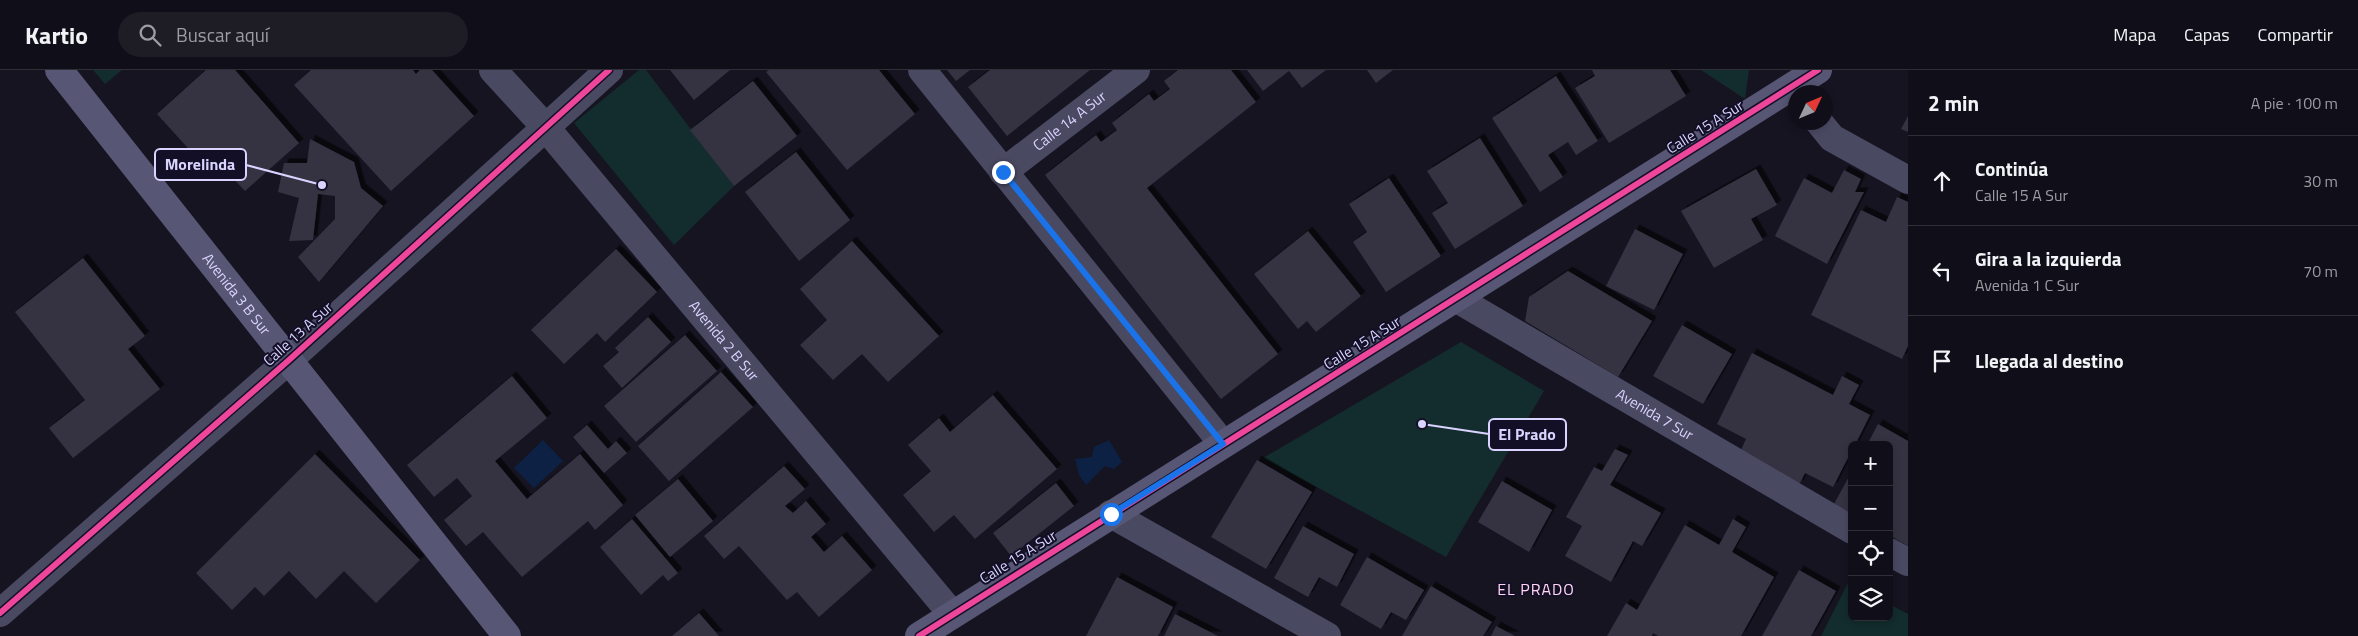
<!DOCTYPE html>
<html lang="es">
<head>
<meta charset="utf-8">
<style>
  body { margin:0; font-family:"Titillium Web",sans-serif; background:#1e1d26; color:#f1f3f6 }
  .controls { position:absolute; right:15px; bottom:15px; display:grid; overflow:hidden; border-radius:8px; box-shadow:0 2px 8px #0003 }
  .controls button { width:45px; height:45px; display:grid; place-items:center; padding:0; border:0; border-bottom:1px solid #302f38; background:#100f19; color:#f1f3f6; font:25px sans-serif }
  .compass { position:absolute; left:1788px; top:15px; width:45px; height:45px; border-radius:50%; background:#100f19; box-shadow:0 2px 8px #0003; rotate:46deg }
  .stop { position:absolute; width:15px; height:15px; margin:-11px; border:4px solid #1a73e8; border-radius:50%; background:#fff }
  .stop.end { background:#1a73e8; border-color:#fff; box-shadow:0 1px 5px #0008 }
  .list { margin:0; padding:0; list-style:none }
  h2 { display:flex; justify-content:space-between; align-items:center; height:65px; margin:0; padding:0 20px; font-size:21px }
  h2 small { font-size:16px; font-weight:400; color:#9c9ca2 }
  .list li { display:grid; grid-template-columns:32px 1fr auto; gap:15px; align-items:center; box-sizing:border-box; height:90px; padding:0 20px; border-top:1px solid #302f38 }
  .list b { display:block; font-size:19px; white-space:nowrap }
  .list p { margin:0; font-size:16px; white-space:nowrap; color:#9c9ca2 }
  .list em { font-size:16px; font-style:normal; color:#9c9ca2 }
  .icon { flex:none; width:28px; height:28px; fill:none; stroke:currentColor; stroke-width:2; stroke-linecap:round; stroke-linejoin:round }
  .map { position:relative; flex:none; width:1908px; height:566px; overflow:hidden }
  header { display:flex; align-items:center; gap:30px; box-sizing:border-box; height:70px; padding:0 25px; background:#100f19; border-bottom:1px solid #302f38 }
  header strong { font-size:24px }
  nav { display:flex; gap:28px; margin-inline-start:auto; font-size:18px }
  .search { width:350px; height:45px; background:#1e1d26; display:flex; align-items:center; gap:12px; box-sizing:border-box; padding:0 18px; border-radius:28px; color:#9c9ca2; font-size:19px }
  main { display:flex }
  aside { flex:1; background:#100f19 }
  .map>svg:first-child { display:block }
</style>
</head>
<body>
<header>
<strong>Kartio</strong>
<div class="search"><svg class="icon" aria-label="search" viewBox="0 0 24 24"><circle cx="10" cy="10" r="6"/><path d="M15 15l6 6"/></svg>Buscar aquí</div>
<nav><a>Mapa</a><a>Capas</a><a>Compartir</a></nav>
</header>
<main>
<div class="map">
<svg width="1908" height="566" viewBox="0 0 1908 566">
  <defs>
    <filter id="shadow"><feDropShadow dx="4.5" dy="-4.5" stdDeviation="0" flood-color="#0009"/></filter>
  </defs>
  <rect width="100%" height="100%" fill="#161421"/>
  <path fill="#132c2d" d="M93,0H122L105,14Z
    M639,0H646L734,116L674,175L574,53Z
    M1701,0H1749L1745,29Z
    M1461,272L1544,321L1446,487L1263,388Z
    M1848,513L1852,515V547H1889V534L1908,544V566H1821Z"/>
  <path fill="#0d2144" d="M543,370L563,391L534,418L514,398Z
    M1109,370L1122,392L1114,399L1105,396L1086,415L1079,405L1075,389L1092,387L1094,377Z"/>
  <path fill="#343243" filter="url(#shadow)" d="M206,0H235L299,73L245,121L225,100L215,108L157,44Z
    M311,0H413L416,4L420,0H432L474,46L391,121L294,15Z
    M670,0H730L694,30Z
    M769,0H879L915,44L847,100L766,2Z
    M947,0H970L956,11Z
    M990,0H1090L1007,66L968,17Z
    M1178,0H1231L1256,32L1147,118L1278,284L1221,329L1045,105L1096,65L1101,72L1117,60L1112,53L1149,24L1154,31L1170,19L1164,11Z
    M1247,0H1326L1302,18L1289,1L1263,21Z
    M1367,0H1393L1376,13Z
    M1592,0H1670L1686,26L1609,73L1575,18L1595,6Z
    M1556,6L1598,71L1576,85L1568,72L1548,85L1563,107L1540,122L1492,48Z
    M753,11L797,66L734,116L690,60Z
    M1908,46V62L1901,59Z
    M1480,68L1523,136L1455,179L1432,143L1448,133L1427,101Z
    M310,69L354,92L361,118L383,136L319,212L298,187L335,149V126L318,124L313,170L289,171L299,128L278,122L284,93H307Z
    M796,82L850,150L799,191L745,122Z
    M1756,99L1777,135L1751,149L1763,170L1714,198L1681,141Z
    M1844,100L1861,109L1855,122H1864L1827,194L1775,166L1804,108L1832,123Z
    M1389,108L1441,186L1386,222L1353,172L1367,162L1349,134Z
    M1897,127L1908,132V276L1902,289L1811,245L1861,140L1886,152Z
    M1635,159L1683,184L1654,240L1606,216Z
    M1308,161L1361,226L1316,262L1307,251L1298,259L1254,204Z
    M852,171L939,266L888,312L862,284L833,310L800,275L827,250L800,219Z
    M616,179L657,222L605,272L597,263L564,294L531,260Z
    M83,188L145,266L128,279L160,319L73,388L49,358L85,330L15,242Z
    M1568,201L1652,251L1618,307L1525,251L1529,227Z
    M648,247L671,272L622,318L603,296L619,282L615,278Z
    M1682,255L1732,284L1703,334L1653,306Z
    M685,265L717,301L636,372L604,336Z
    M1752,283L1833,325L1842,306L1859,315L1849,334L1870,345L1855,375H1852V380L1833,417L1805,403L1799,415L1739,384L1746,369L1717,354Z
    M721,302L753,337L669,411L638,376Z
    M512,306L547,348L495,391L527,429L580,384L623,435L595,460L588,451L522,507L483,462L466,476L444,450L472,426L457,408L434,427L407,395Z
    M993,325L1057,399L975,469L954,445L934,462L903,425L931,401L908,375L939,348L950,362Z
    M1878,354L1908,371V476L1889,465V375H1867Z
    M587,355L608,379L616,371L627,383L604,403L573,367Z
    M1615,379L1628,385L1610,415L1661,443L1642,476L1633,471L1611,512L1565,486L1582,456L1566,447L1594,397L1602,401Z
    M315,384L420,490L376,533L344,501L316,529L289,501L264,526L255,517L232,540L196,503Z
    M1257,390L1312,422L1266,499L1211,467Z
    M784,396L805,419L785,436L793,443L806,431L826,454L811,467L824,482L842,466L872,500L819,547L797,522L787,530L739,476L724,489L704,466Z
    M1852,401V444L1834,434Z
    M678,409L713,451L670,487L635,445Z
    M1502,411L1552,440L1529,482L1478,452Z
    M1056,413L1074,436L1011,486L993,463Z
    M632,449L678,503L668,511L663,505L641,525L600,477Z
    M1733,449L1746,457L1732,482L1774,507L1741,566H1658L1653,563L1652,566H1607L1626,533L1637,540L1685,455L1719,475Z
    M1303,456L1354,484L1337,517L1319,507L1308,527L1274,508Z
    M1367,487L1424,520L1406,550L1391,542L1381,559L1340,535Z
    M1799,500L1836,521L1811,566H1762Z
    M1117,507L1173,537L1158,566H1086Z
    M1431,516L1492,552L1483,566H1402Z
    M699,543L719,566H672Z
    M1175,544L1218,566H1164Z
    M1496,556L1515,566H1491Z"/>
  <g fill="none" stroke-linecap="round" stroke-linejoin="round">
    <g stroke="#4a4962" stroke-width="28">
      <path id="s1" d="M493,0L547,59L952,544"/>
      <path d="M922,0L1223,374"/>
      <path d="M1819,52L1832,68L1908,110"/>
      <path id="s2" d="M1003,102L1136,0"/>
      <path id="s3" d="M1457,229L1852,460"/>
      <path d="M1111,444L1327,566"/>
      <path d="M1889,482L1908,492"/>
      <path d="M0,543L289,290L609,0"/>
    </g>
    <g stroke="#575674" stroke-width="28">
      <path id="s4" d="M59,0L507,566"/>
      <path d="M919,566L1818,0"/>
    </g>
    <g stroke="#130f26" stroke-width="9">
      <path id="cycleway" d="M0,543L289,290L609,0
        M919,566L1818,0"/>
    </g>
    <use href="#cycleway" stroke="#ed469a" stroke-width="6"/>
  </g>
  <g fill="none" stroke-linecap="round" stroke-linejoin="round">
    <path stroke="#1a73e8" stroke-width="6" d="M1003,102L1223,374L1111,444"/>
  </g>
  <g text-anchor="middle" stroke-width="4" stroke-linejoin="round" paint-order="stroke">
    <g font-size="15" fill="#d9d4ff" stroke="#130f26">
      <text dy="5" stroke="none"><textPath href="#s2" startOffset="84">Calle 14 A Sur</textPath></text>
      <text transform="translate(1705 57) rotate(-32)" y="5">Calle 15 A Sur</text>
      <text dy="5" stroke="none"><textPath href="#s4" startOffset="286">Avenida 3 B Sur</textPath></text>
      <text transform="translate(298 264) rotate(-42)" y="5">Calle 13 A Sur</text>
      <text dy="5" stroke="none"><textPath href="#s1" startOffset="356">Avenida 2 B Sur</textPath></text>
      <text transform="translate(1362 273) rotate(-32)" y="5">Calle 15 A Sur</text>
      <text dy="5" stroke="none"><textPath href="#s3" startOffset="229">Avenida 7 Sur</textPath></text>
      <text transform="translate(1018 487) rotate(-32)" y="5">Calle 15 A Sur</text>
    </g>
    <g font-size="16" letter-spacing="1" fill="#ffd6f0" stroke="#130f26">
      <text x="1536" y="525">EL PRADO</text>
    </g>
  </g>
  <path fill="none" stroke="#d9d4ff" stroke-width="2" d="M322 115L246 95M1422 354L1489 364"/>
  <g fill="#d9d4ff" stroke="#130f26" stroke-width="2">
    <circle cx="322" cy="115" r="5"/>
    <circle cx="1422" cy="354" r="5"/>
  </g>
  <g fill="#130f26" stroke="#d9d4ff" stroke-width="2">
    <rect x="155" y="79" width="91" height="31" rx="5"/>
    <rect x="1489" y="349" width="77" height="31" rx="5"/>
  </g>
  <g font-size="16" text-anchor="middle" font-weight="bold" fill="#d9d4ff">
    <text x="200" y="100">Morelinda</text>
    <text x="1527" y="370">El Prado</text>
  </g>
</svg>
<div class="controls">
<button>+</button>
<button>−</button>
<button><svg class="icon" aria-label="locate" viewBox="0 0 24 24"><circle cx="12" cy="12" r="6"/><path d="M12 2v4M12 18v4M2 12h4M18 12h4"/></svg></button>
<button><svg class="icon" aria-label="layers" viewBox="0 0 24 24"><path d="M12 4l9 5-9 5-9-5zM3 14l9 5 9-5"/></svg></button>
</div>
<svg class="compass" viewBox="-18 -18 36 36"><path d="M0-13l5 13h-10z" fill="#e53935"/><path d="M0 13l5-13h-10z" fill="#9c9ca2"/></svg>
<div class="stop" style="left:1111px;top:444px"></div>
<div class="stop end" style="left:1003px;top:102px"></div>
</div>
<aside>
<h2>2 min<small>A pie · 100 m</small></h2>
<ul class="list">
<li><svg class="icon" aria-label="ahead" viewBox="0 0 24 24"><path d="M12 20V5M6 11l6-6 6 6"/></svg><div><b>Continúa</b><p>Calle 15 A Sur</p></div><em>30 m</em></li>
<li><svg class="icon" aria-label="left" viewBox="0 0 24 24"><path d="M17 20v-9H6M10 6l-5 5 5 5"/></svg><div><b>Gira a la izquierda</b><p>Avenida 1 C Sur</p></div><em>70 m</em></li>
<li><svg class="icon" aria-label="arrive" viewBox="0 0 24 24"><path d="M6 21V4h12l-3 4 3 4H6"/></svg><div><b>Llegada al destino</b></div></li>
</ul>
</aside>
</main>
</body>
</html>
